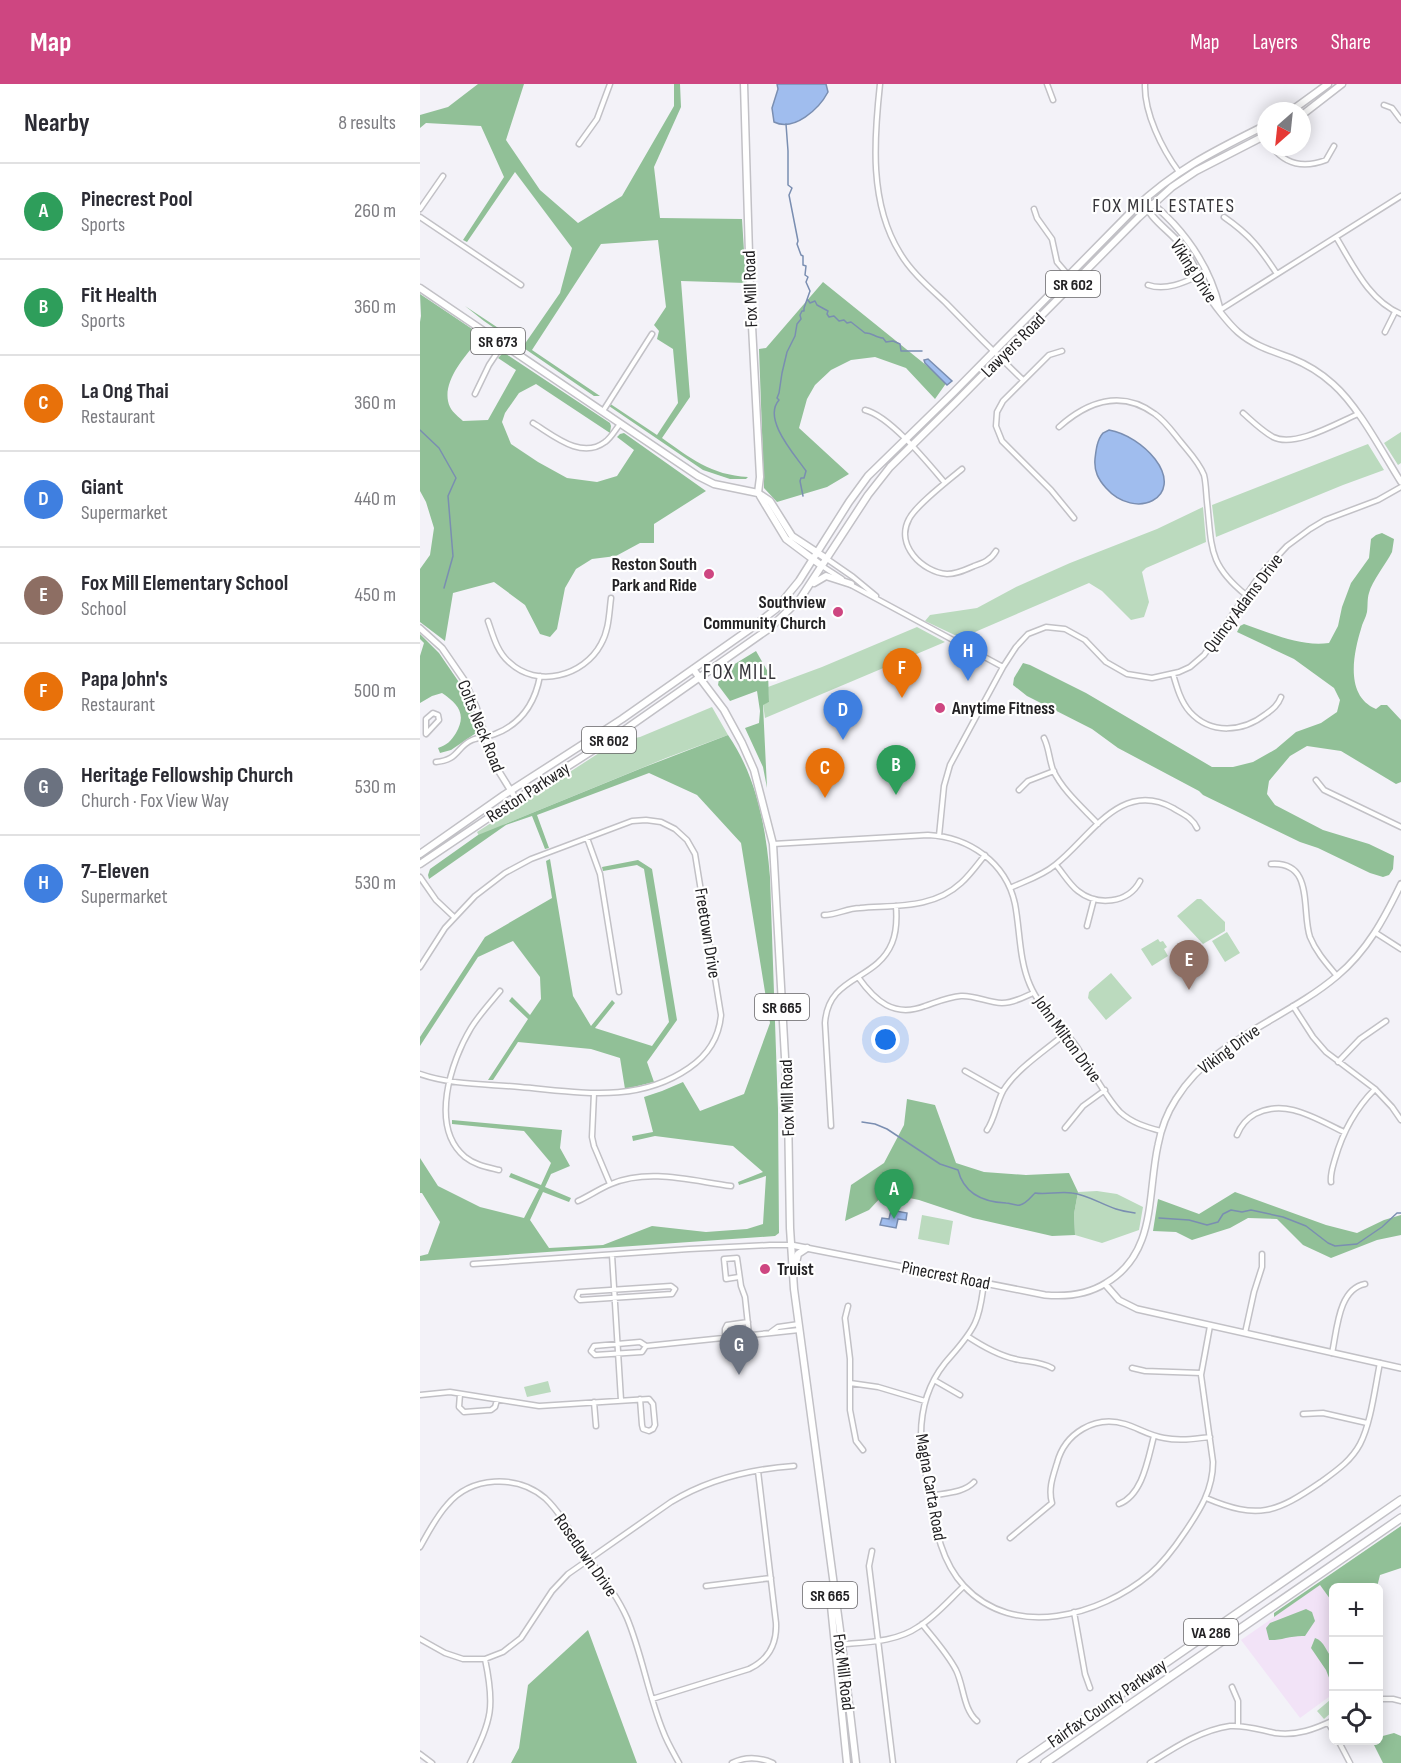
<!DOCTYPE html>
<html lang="en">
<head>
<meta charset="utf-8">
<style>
  body { margin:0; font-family:"Sofia Sans Condensed",sans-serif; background:#f2f2f3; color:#2b2b33 }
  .controls { position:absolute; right:18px; bottom:18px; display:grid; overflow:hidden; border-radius:9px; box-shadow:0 3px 15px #0003 }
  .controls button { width:54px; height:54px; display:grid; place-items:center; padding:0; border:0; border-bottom:2px solid #e1e1e2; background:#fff; color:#2b2b33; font:30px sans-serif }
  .compass { position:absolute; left:837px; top:18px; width:54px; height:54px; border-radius:50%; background:#fff; box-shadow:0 3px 15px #0003; rotate:207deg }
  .you { position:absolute; left:466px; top:956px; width:21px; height:21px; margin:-15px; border:4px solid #fff; border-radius:50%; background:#1a73e8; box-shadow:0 0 0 9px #1a73e833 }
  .badge { display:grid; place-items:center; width:39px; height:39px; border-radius:50%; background:#ce4681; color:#fff; font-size:20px; font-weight:700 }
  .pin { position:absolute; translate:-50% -50px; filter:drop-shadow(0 2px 3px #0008) }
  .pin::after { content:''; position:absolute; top:32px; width:21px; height:18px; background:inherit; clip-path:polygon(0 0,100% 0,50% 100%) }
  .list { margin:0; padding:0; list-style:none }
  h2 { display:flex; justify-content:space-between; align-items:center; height:78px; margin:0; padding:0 24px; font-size:26px }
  h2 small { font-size:20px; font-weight:400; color:#7c7c81 }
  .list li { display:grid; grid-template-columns:39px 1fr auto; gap:18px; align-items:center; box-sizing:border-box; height:96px; padding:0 24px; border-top:2px solid #e1e1e2 }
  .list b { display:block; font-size:22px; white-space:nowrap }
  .list p { margin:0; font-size:20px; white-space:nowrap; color:#7c7c81 }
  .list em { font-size:20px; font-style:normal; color:#7c7c81 }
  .icon { flex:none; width:33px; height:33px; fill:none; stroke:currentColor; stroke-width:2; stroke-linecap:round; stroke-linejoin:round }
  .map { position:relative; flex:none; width:981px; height:1679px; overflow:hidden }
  header { display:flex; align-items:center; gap:36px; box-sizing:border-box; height:84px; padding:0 30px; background:#ce4681; color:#fff }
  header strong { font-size:28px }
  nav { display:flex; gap:33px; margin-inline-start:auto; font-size:21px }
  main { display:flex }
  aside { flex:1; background:#fff }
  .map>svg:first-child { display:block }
</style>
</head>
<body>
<header>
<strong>Map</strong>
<nav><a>Map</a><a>Layers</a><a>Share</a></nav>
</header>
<main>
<aside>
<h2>Nearby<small>8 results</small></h2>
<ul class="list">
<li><span class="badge" style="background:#2e9e5b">A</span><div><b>Pinecrest Pool</b><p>Sports</p></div><em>260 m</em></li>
<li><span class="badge" style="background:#2e9e5b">B</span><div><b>Fit Health</b><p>Sports</p></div><em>360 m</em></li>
<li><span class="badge" style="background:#e8710a">C</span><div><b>La Ong Thai</b><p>Restaurant</p></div><em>360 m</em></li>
<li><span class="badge" style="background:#3f7fe0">D</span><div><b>Giant</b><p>Supermarket</p></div><em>440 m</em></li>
<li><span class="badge" style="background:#8d6e63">E</span><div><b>Fox Mill Elementary School</b><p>School</p></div><em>450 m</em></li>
<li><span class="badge" style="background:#e8710a">F</span><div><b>Papa John's</b><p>Restaurant</p></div><em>500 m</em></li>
<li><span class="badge" style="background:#6b7280">G</span><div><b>Heritage Fellowship Church</b><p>Church · Fox View Way</p></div><em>530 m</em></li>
<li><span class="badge" style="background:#3f7fe0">H</span><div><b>7-Eleven</b><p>Supermarket</p></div><em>530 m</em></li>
</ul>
</aside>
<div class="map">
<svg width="981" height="1679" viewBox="0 0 981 1679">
  <rect width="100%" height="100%" fill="#f3f2f8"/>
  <path fill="#f2e3f7" d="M900,1501L913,1519V1610L880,1634L821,1556Z"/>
  <path fill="#bbdabe" d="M981,348V379L978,381L964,359Z
    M948,360L964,386L923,401L796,453L792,421Z
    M783,423L786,458L726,484L722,488L729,518L724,533L711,536L682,507L669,499L541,554L505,537L510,531L557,524L596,503L650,479L737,445Z
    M497,543L525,558L345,634L343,620L349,618L348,603L402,583Z
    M292,623L308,651L246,674L85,740L60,754L57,748L196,658L220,653Z
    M777,815H781L805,838V847L783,860L757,832Z
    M807,848L820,869L805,878L792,857Z
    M738,855L740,858L743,857L747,863L744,865L748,872L732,882L721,865Z
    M691,889L712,914L686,936L668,914L669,908Z
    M677,1107L697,1110L723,1123L719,1146L682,1159L655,1151L654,1130L658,1108Z
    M502,1131L533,1137L529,1161L498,1155Z
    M128,1297L131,1308L107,1313L104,1303Z
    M910,1616L913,1620V1627L904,1635L897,1627Z"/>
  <path fill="#91c097" d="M58,0H104L86,56L120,106L158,139L202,112L254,22V0H260L261,23L234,83L240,134L322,135L326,199L261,197L270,313L242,354C270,374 291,391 328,393L326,395H310L283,386L189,322V319L237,351L258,319L253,265L237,255L239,247L234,241L246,223L238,156L181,160L112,266L180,312H174L64,237L45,222L104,261L140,209L152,164L95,88L47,158L43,156L84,93L61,42L6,39L0,44V31L28,23Z
    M403,198L527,298L515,315L486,284L455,273L431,276L411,286L395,301L387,315L379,344L429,390L407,403L357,418L344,404L339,265L346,264Z
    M0,210L70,257C75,262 76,265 72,270L55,260C42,276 20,301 30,323C33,329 39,333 43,337L68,336L96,286L78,274L82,270H86L190,339L191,342L190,349L116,300L99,309L85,329L82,338L91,360L118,378L147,394L177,398L197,392L214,366L197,353L200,350L204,349L286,407L234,440V459H220L196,472L172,475L156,485L145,504L137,545L130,553L120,550L105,521L74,498L33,509L25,557L0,538V485L10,471L14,444L6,418L0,407V238L1,232Z
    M962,449L974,455L972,468C966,480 952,497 949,509C947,515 948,522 947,528C946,534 942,539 941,545C933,571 925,612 956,625L961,621H967L981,636V698L976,700L921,667L887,662L870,672L849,697L847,710L855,721L903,746L949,760L974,772L973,785L969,791L963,793L950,789L898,764L880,758L783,711L779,707L698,664L672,645L607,612L593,601L594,594L603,579L610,581L666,609L792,683H813L833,678L856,665L876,648L901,639L917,628L920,616L914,604L874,575L817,548L820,542L824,540C851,549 880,563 909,559L918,542L922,523L931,499L949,474L951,455L956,451Z
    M0,550L19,569L45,607L59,647L31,666L20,669L18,664C27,661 31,657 36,649C47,630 38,620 22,609L12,612L0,619V572L4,559L0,555Z
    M336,567L348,588L349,618L343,621L347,704L343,683L325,644L339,639L340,627L337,607L310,617L298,601L300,589Z
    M308,651C337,693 346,744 350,793L358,1025L359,1149L355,1152L0,1177V1172L8,1170L20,1138L2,1109H0V1074L18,1102L60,1123L104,1134L119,1105L89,1093L91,1089L121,1101L131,1079L104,1047L32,1040V1036L142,1046L140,1064L150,1082L131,1090L125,1103L151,1114L149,1118L123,1108L110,1136L129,1164L183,1161L232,1142L286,1148L327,1145L343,1140L346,1092L319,1101L318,1098L343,1088L313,1062L235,1052L213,1057L212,1052L233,1048L224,1013L242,1007L263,998L280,1027L324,1010L350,939L321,759L277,711L229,689L117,731L129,764L125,765L112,732L86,741L9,795L8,791L10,785L58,751L222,684Z
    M130,775L153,912L171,942L192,916L195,919L175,944L232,962L249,938L224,785L217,781L183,787L182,783L218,776L232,785L257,936L227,978L234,998L205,1005L200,974L171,965L98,958L73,996H68L108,935L89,917L92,913L110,931L121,915L120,893L93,857L58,873L0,962V953L65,853L132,814L126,777Z
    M487,1015L515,1021L536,1079L564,1088L606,1091L649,1089L658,1108L654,1130L655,1151L632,1152L553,1134L499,1116L465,1109L449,1126L425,1137L431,1101L464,1079L484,1041Z
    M815,1108L906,1141L937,1149L964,1136L981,1131V1151L957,1156L911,1174L883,1161L857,1135L828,1134L810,1144L772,1156L756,1148L733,1147L738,1115L779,1130Z
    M981,1442V1484L960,1491L957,1503L914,1504L913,1519L900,1501L854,1533V1529Z
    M886,1525L892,1528L895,1537L885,1552C872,1551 859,1557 849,1556L846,1544L850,1539Z
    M168,1546L217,1679H91L99,1664L108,1601Z
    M895,1554C905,1557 906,1569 913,1574V1604L906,1586L891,1564Z
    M974,1649L981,1652V1679H963L952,1657L958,1656L959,1653Z"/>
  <path fill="#a0bdee" stroke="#7a8eb1" stroke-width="1.5" d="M357,0H406L408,8C399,25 374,48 354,38L352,24L358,5Z
    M508,275L532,297L527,301L505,279L504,276Z
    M689,346C706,349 724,361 735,375C765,414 715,437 686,404C678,395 674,387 675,375C676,366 677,356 683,349Z
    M471,1126L487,1129L486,1136L478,1135L476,1144L460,1141L462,1134L469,1135Z"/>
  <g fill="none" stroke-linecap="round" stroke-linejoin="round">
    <path stroke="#7a8eb1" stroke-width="1.5" d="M366,40L368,67V101L372,104L369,111L378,157L377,160L381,171L383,172V181L386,182L385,191L388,193L386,198L390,207L384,224V227H382L380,231L381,235L377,240L375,252L367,268L362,289L359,309L357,314L359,316C342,335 375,371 386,387L384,394H381L380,397L383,412
      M388,216L390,219L395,217L397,221L408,227L407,230L409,233L414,232L419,237L424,236L427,239L431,238L445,249C451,248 456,254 463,254L466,258L473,257L480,260L481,267H502
      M0,346L19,364L36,394L28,412L33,472L24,504
      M442,1038L455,1040L467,1045L520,1080L538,1086C544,1110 563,1118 586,1119C590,1119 596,1122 600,1121C606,1120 611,1113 615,1109C627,1111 639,1107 652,1109C668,1111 681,1120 696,1125C702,1127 708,1128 715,1129
      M739,1134L769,1136L787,1141L798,1138L803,1130L811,1126L822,1128L831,1126L863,1133L886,1142L908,1159L915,1162L937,1160L962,1143L977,1129H981"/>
    <g stroke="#c2c1c6" stroke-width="7">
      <path id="minor" d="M460,0C454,55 449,119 480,169C491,188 510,204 526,219C551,245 577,271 603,296
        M627,0L633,16
        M725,0C724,29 742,65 759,88
        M964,21L972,24L981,36
        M159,60L177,35L190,0
        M852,63C866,81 885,84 906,76L914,62
        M0,125L23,92
        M614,125L617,134L632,155L637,178L649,192
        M0,133L101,201
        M804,133C830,151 840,164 857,190
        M916,153C933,181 949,217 981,230
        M728,201C748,208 769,196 787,188
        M800,226L981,112
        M965,248L975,228
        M642,267L629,271L583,317L577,328L576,342L582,357L631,406L654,434
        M55,310L69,281L83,260
        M445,326C470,332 508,379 525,399
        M183,327L232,250
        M823,329C832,337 842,347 853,353C875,364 917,339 938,330
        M113,339C133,351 161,376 185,358C191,354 195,346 200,340
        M639,343C667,318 701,305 735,330C745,337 752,347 760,357C768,367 779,378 784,391C786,399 786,409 787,418C792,464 788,480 826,511
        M542,385C529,396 496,421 489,435C475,461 502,488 527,490C537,490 545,486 554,482C563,479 571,476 576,467
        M407,475L433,493L456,512
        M402,482L422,495
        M431,501L583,583
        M68,537C73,551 77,568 89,578C117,605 164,592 181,560C189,546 189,530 191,514
        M753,590C757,604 761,618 770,628C791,651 823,648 846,630C853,625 858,621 861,613
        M13,629L18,631L19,636L6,650V635Z
        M624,654C629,664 629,675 633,686C643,707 662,723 678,740
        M16,678C39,676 36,663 52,656C59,653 68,653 75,650C101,640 115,619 120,592
        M896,696L904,706L981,743
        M599,706L608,697L634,687
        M519,752L524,702L530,681L583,583L596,563L608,550L626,543L645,545L665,556L686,578L707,590L732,594L759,588L770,583L784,571L840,491L867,462L890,445L905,436L958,416L981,403
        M167,754L180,790L199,908
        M353,760L508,751C549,753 586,778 595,820C600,846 599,876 610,901C620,925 642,942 657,963C670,983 684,1011 700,1028C712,1039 726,1043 741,1047
        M851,780C895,777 881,827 890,853C896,868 907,880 917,892
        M636,781C643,789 649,800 658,807C677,822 708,820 720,797
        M0,793L16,816L34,833
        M590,804C605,797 622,792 635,781C670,754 700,695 753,724C762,730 772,733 777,744
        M404,831C417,831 427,824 440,824C475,821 513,825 541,799C550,791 557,781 565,771
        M667,842L674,815
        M956,849L981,865
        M0,883L25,844L55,812L85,789L111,775L212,737L226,736L241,738L255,745L267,756L275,770L301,931C299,954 288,971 269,984C217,1020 159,1008 100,1003C67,1000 31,1001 0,990
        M438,893C455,917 474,934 505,922C517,918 528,913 541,912C555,911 568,919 582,919C594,919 604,913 613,909
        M873,922L893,953L906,968L955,1005L972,1023L981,1036
        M918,978L940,955L966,937
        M545,987L582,1008
        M174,1009L172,1053L174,1062L190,1100
        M411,1042L405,939C408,891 456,898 472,859C477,847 477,835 476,822
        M645,1044L663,1022L685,1006
        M567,1046C575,1034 576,1020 583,1007C596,985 626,966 646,949
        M817,1051C821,1041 826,1035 835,1030C866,1014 896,1035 924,1048
        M79,1086C67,1083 55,1081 45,1073C9,1043 31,977 51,944C59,931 70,919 80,907
        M911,1098C910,1090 913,1082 915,1075C923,1047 935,1025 955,1005
        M158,1117C169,1112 179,1105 191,1100C229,1084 272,1097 311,1102
        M192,1171L201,1316
        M53,1180L269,1165L350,1161H371
        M319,1193L306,1195L304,1175L317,1174L321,1202L325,1213L329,1250
        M564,1199C562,1212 561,1226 555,1239C548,1254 536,1266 525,1279C509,1299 501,1325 501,1351C501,1369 505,1387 509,1405C515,1439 519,1475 544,1502C594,1556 680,1532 730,1490C744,1478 755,1463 765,1448C780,1426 793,1406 793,1378L781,1291L790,1242
        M251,1202L255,1205L252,1210L160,1216L157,1213L159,1208Z
        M428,1222L425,1234L430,1275V1326L436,1357L443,1366
        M351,1248L358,1243L379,1240
        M825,1249L834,1208L842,1183V1170
        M547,1252C562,1262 577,1271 595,1275C607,1278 620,1277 632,1284
        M305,1253V1245L307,1241L328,1238
        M226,1262L222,1268L175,1271L171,1267L174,1262L220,1258L226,1262L379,1246
        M912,1269C917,1247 918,1205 945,1200
        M712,1284L725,1287L781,1289
        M514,1296L540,1311
        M430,1299L458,1303L505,1317
        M40,1310L39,1323L44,1328L71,1326L75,1323L77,1316
        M0,1311L30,1308L119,1322L229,1315L233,1320L235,1341L233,1345L229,1347L223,1345L222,1341L220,1315
        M174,1318L176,1342
        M883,1330L903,1329L947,1339
        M510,1412C524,1409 544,1409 554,1398
        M786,1414C838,1436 856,1429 901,1398C916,1387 931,1377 940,1360C951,1339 955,1303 960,1279
        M699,1420C723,1411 728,1374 734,1352
        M590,1454L632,1419C628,1405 633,1392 637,1379C645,1349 675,1331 705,1340C718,1344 730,1352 744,1354C759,1357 774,1355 790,1353
        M0,1463C8,1449 16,1433 27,1421C51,1392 97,1390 125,1414C140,1428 151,1448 162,1465C178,1488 196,1509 207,1534C222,1570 228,1610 243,1647C247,1658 253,1668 259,1679
        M452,1467L449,1482L473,1679
        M286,1502L351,1494
        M654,1528L665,1590L670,1604
        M502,1540C514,1555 527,1569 536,1586C544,1602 543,1625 557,1637
        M0,1555L25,1569L43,1575H65L83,1568L101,1554L132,1507L148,1490L251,1418C287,1396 331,1385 374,1382
        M415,1561C443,1558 475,1559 498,1543C515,1533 529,1516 544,1502
        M812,1603L818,1617V1642
        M232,1615L329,1585C348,1576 357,1560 356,1539L338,1387
        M958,1615H973L981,1617
        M908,1639L914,1648
        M918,1656L930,1679
        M0,1670L12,1679
        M50,1679C72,1635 75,1623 65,1575
        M312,1679C326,1672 339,1673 353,1679
        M730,1679C754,1664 781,1646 810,1642C826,1641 840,1646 855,1649C877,1652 895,1645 914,1636"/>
    </g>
    <g stroke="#c2c1c6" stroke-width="8">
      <path id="tertiary" d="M724,116C728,134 749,146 761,161C772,175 779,192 787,209C793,220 809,240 818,248C834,262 852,267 871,274C886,280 901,289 913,300C939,323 962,368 981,398
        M724,116C736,121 744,130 753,139C776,164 792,191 800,225
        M0,544L22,564L44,596L56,623L73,678L96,715
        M371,1161L625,1211C647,1213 667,1211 686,1199C737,1169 727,1111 738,1061C741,1045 747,1029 756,1015C793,955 865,936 917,892C947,867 964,835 981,800
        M685,1200L699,1216L717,1225L981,1284"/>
    </g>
    <g stroke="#c2c1c6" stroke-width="9">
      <path id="secondary" d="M324,0L330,204L340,393L338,409"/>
    </g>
    <g stroke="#c2c1c6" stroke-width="9">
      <path id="primary" d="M871,27L908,0
        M882,31L922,0
        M0,204L278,392L294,400L338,409L350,417L372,452L407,475
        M340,412L366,455L402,482
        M394,499L406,492L431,500
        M273,585L304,626L322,659L334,686L353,760L368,1027L370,1144L374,1205L422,1561L436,1679
        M0,770L84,711L202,635L330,545L356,525L379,497L429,418L448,392L533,309L714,125C756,85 796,66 846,41
        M0,780L89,720L203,647L350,544L380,515L448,411L470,383L535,319L718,134L752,103L776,87L846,51
        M375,1183L378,1170L387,1164
        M410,1512L427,1679"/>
    </g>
    <g stroke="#c2c1c6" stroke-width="10">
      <path id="trunk" d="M601,1679L981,1416
        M625,1679L981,1434"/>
    </g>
    <use href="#minor" stroke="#fff" stroke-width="4"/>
    <use href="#tertiary" stroke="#fff" stroke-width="5"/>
    <use href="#secondary" stroke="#fff" stroke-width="6"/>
    <use href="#primary" stroke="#fff" stroke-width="6"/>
    <use href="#trunk" stroke="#fff" stroke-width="7"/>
  </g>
  <g fill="#ce4681" stroke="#fff" stroke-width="2">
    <circle cx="289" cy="490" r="6"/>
    <circle cx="418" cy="528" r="6"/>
    <circle cx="520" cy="624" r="6"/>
    <circle cx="345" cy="1185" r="6"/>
  </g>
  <g text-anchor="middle" stroke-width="4.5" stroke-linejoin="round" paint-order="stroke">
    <g fill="#fff" stroke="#656466" stroke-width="1.5">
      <rect x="626" y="187" width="54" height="26" rx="4.5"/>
      <rect x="51" y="244" width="54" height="26" rx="4.5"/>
      <rect x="162" y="643" width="54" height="26" rx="4.5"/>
      <rect x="335" y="910" width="54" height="26" rx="4.5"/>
      <rect x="383" y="1498" width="54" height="26" rx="4.5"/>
      <rect x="764" y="1535" width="54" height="26" rx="4.5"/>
    </g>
    <g font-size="16" font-weight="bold" fill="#232224">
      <text x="653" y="206">SR 602</text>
      <text x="78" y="263">SR 673</text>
      <text x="189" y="662">SR 602</text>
      <text x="362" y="929">SR 665</text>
      <text x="410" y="1517">SR 665</text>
      <text x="791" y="1554">VA 286</text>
    </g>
    <g font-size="18" fill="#232224" stroke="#fff">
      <text transform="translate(774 187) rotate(57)" y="6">Viking Drive</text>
      <text transform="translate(330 205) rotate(-92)" y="6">Fox Mill Road</text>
      <text transform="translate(593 261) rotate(-45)" y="6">Lawyers Road</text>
      <text transform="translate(823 519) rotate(-53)" y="6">Quincy Adams Drive</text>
      <text transform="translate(61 642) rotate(68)" y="6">Colts Neck Road</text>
      <text transform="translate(108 708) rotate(-33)" y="6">Reston Parkway</text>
      <text transform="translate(288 849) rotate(81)" y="6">Freetown Drive</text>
      <text transform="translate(648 955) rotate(54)" y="6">John Milton Drive</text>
      <text transform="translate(809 965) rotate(-36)" y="6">Viking Drive</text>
      <text transform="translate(367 1014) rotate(-92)" y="6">Fox Mill Road</text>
      <text transform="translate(526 1191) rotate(11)" y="6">Pinecrest Road</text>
      <text transform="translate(511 1403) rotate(80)" y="6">Magna Carta Road</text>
      <text transform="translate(166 1471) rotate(55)" y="6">Rosedown Drive</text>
      <text transform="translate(424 1588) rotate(83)" y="6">Fox Mill Road</text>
      <text transform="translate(687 1619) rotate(-35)" y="6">Fairfax County Parkway</text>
    </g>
    <g font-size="18" font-weight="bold" fill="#232224" stroke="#fff" text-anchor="end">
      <text x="277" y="486">Reston South<tspan x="277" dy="21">Park and Ride</tspan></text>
      <text x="406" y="524">Southview<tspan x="406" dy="21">Community Church</tspan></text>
      <text x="532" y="630" text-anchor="start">Anytime Fitness</text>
      <text x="357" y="1191" text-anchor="start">Truist</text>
    </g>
    <g font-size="20" letter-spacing="1.5" fill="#37363b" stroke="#fff">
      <text x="744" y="128">FOX MILL ESTATES</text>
    </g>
    <g font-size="21" letter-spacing="1.5" fill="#37363b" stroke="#fff">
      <text x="320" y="595">FOX MILL</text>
    </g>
  </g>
</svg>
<div class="controls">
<button>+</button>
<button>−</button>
<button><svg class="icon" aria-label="locate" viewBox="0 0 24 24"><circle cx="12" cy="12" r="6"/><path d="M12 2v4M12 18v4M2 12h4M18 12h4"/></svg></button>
</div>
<svg class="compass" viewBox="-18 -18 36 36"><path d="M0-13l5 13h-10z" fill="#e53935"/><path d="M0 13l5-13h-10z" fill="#7c7c81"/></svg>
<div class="you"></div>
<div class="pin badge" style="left:474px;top:1135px;background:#2e9e5b">A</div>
<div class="pin badge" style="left:476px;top:711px;background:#2e9e5b">B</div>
<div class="pin badge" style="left:405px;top:714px;background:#e8710a">C</div>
<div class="pin badge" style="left:423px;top:656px;background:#3f7fe0">D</div>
<div class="pin badge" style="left:769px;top:906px;background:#8d6e63">E</div>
<div class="pin badge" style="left:482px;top:614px;background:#e8710a">F</div>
<div class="pin badge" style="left:319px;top:1291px;background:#6b7280">G</div>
<div class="pin badge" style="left:548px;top:597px;background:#3f7fe0">H</div>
</div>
</main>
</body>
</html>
